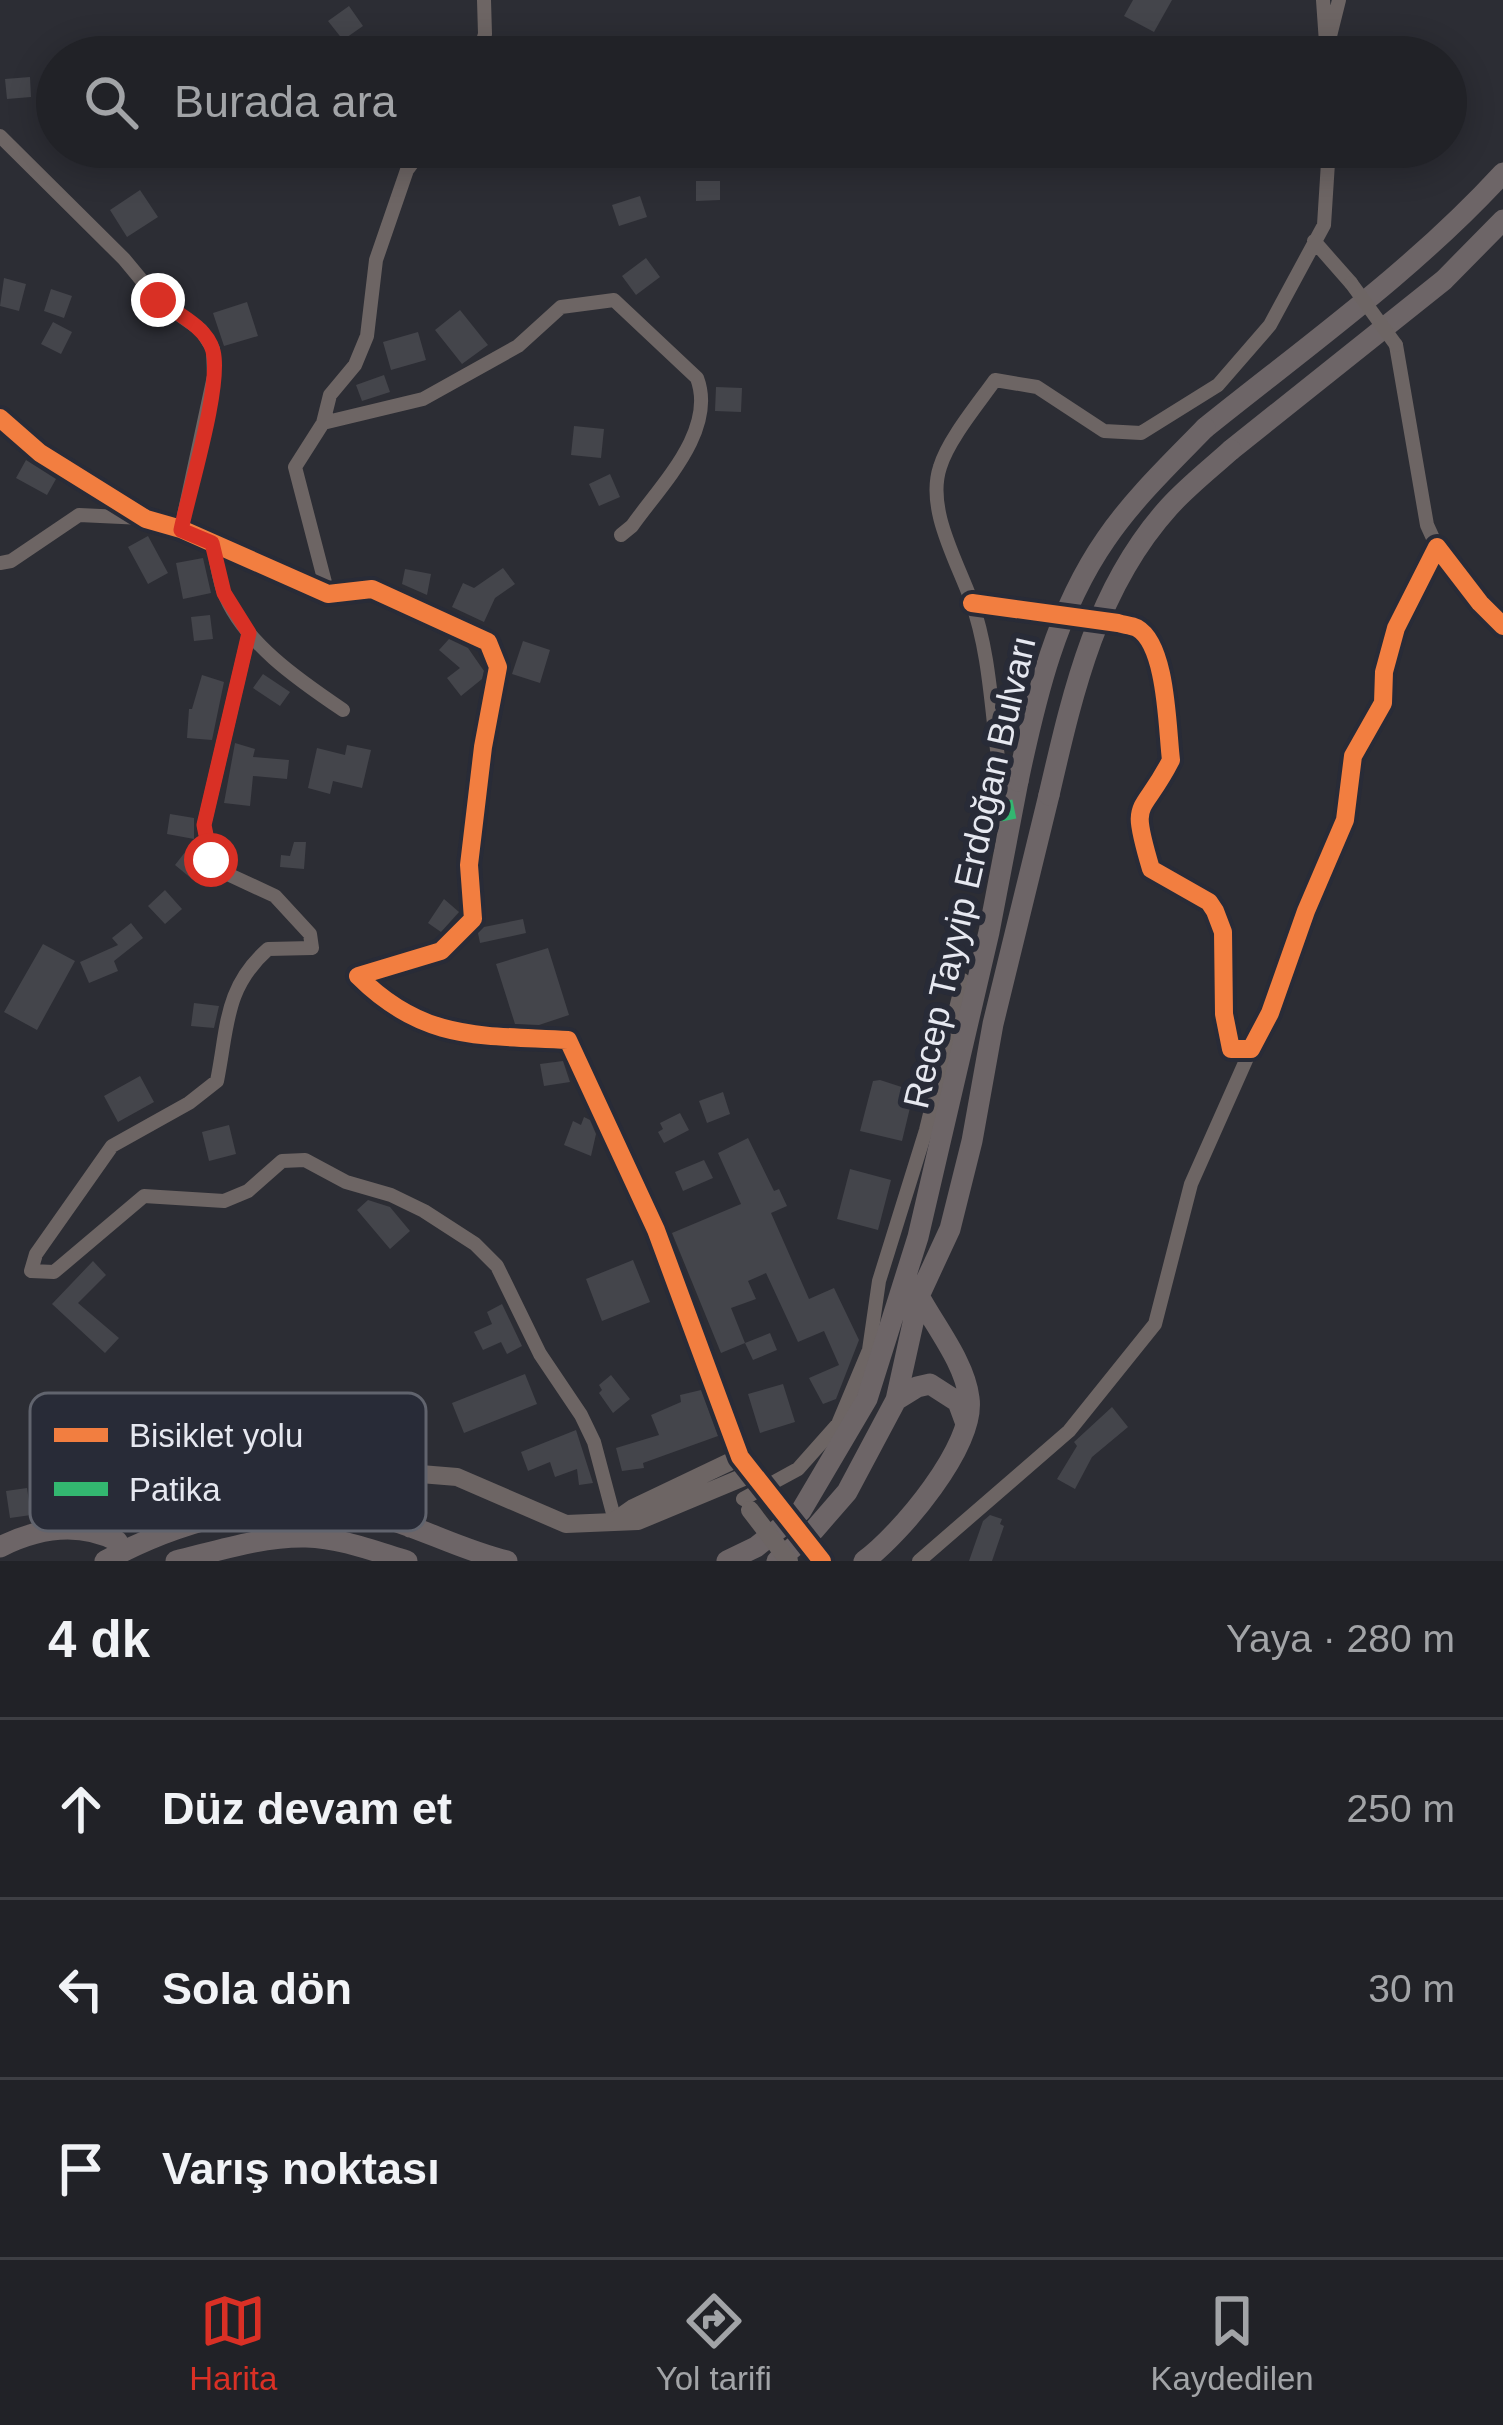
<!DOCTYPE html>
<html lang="tr">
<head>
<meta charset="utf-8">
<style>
  body { margin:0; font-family:Helvetica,sans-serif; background:#2d2f33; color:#f1f3f6 }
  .stop { position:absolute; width:36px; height:36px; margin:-27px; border:9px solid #d93025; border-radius:50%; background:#fff }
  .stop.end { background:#d93025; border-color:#fff; box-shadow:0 3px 12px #0008 }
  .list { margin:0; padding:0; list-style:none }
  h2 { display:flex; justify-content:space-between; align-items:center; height:156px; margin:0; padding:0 48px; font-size:51px }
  h2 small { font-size:39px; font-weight:400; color:#a2a4a7 }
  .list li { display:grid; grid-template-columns:78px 1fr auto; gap:36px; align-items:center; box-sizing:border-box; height:180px; padding:0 48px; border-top:3px solid #3e3f44 }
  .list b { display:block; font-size:45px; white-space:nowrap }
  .list em { font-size:39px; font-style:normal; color:#a2a4a7 }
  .icon { flex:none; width:66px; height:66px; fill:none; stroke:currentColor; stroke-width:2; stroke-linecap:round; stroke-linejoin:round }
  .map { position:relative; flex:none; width:1503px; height:1561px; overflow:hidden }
  .search { position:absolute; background:#212227; box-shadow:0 6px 30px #0003; left:36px; right:36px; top:36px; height:132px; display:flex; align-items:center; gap:30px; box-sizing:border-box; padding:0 42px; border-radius:66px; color:#a2a4a7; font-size:45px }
  .sheet { height:696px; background:#212227 }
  nav { display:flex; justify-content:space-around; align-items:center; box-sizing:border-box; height:168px; border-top:3px solid #3e3f44; background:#212227; font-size:33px; color:#a2a4a7 }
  nav a { display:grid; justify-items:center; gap:6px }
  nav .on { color:#d93025 }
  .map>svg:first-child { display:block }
</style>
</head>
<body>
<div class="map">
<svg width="1503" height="1561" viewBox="0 0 1503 1561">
  <rect width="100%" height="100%" fill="#2c2d34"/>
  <path fill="#44454b" d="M1133,0H1172L1154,32L1124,16Z
    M349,6L363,26L343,40L328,21Z
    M30,77L31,97L7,99L5,79Z
    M696,181H720V200L696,201Z
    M140,190L158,217L127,237L110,210Z
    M640,196L647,217L619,226L612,205Z
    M646,258L660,277L636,295L622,276Z
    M4,278L26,284L19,311L0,306Z
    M51,289L72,296L64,318L44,311Z
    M247,302L258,336L224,346L213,313Z
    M460,310L488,345L462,364L435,330Z
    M53,322L72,332L61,354L41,344Z
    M418,332L426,360L391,370L383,342Z
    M384,375L390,392L362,401L356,385Z
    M716,387L742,388L741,412L715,411Z
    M574,426L604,429L601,458L571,455Z
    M26,460L56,479L47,495L16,478Z
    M610,474L620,497L599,506L589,484Z
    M148,536L168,573L148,584L128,547Z
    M203,558L211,593L183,599L176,563Z
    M503,568L515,584L495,598L484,622L452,607L463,583L474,588Z
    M405,569L431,574L427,595L402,584Z
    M210,615L213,639L194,641L191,617Z
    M449,639L468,648L484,671L482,679L461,696L447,678L460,668L439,650Z
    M523,641L550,650L540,683L512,674Z
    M263,674L290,692L280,706L253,688Z
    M202,675L224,682L212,740L187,738L189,709H192Z
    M235,743L255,749L253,757L289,760L287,779L253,776L250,806L224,803Z
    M347,745L371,750L362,788L333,781L330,794L308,788L317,748L345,755Z
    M170,814L194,818V839L167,834Z
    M294,842H306L304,869L280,867L281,855L290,856Z
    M189,847L199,855L202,867L192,879L175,865Z
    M165,890L182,909L165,924L148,906Z
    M444,899L459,912L441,932L428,923Z
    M523,919L526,933L480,943L478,933L484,927Z
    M131,923L143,938L114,961L118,971L89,983L80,962L118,945L112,938Z
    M43,944L75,961L37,1030L4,1012Z
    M548,948L569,1015L539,1025L515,1024L496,964Z
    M194,1003L219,1006L214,1028L191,1026Z
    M563,1061L570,1082L544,1086L540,1064Z
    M140,1076L154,1102L118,1122L104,1096Z
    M880,1080L914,1091L902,1141L860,1131L873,1081Z
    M723,1092L730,1114L707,1123L699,1101Z
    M680,1113L689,1130L664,1143L658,1132L663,1129L660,1123Z
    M584,1117L590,1120L596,1134L591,1156L564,1145L573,1121L581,1125Z
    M229,1125L236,1154L209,1161L202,1132Z
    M748,1138L774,1191L779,1189L787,1206L771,1213L809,1299L834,1288L859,1340L836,1399L823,1404L809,1378L839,1365L824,1331L798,1342L766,1273L748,1281L756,1299L731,1308L745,1343L721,1353L672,1233L741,1204L718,1153Z
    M704,1160L713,1178L683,1191L675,1172Z
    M850,1169L891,1180L878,1230L837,1219Z
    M368,1200L390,1207L410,1231L390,1249L357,1210Z
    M633,1260L650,1302L602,1321L586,1279Z
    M93,1261L106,1275L78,1303L119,1338L105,1353L52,1304Z
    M502,1304L522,1346L507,1354L501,1342L483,1350L474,1332L492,1324L487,1312Z
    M770,1333L777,1350L753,1360L745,1343Z
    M525,1374L537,1404L464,1433L452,1403Z
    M611,1375L630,1399L613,1413L599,1393L602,1390L599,1385Z
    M783,1384L795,1422L760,1433L748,1394Z
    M701,1390L718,1436L643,1463L644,1468L622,1471L616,1448L659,1435L651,1415L681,1402L680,1395Z
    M1112,1407L1128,1427L1092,1457L1075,1489L1057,1479L1077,1446L1074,1442Z
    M576,1430L593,1483L579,1485L577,1469L555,1477L550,1462L528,1471L521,1452Z
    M27,1488L31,1515L10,1518L6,1491Z
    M990,1515L1002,1519L1000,1524L1004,1526L992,1561H969L983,1521Z"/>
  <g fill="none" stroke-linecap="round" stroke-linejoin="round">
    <path stroke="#6d6564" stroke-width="14" d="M1323,0L1327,57
      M1330,36L1339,0
      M478,57L485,34L484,0
      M0,136L124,259L158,300L201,330L213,349L214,376L181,529
      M1314,241L1351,283
      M1396,345L1427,525L1437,547
      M323,423L423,399L518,346L561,307L614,300L697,378C717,431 660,486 632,526L621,535
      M213,543C216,559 218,575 223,590C241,641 300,681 343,710
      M0,563L11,561L79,515L143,518
      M328,594L295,467L323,423L330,395L355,365L367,336L376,260L407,170L424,147
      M972,603L1118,623C1124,625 1131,625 1137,628C1167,645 1167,728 1171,760C1141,819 1129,795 1151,869L1209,902L1215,911L1223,932L1224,1014L1231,1049H1251L1270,1013L1306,911L1345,820L1353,756L1383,703L1384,672L1396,628L1437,547L1480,603L1503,626
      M249,633L204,825L211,860L221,871L275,896L310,934L312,948L268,949C224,988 228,1027 217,1081L189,1103L112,1146L36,1254L31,1271L54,1272L144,1196L224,1201L248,1191L282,1161L305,1160L346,1182L391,1195L424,1211L475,1244L497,1266L540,1354L581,1415L594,1442L615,1521
      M1005,801C991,735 994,664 971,600C957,561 926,509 940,467C948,440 978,404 995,380L1037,387L1104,431L1141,433L1218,385L1270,325L1324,225L1329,147
      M241,1477L308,1479L396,1472
      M743,1499L798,1469L838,1424L869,1350L879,1281L926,1130L963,980
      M919,1561L1069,1431L1155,1324L1191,1184L1251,1049"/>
    <path stroke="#6d6564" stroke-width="18" d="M0,418L40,453L146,519L181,529L328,594L372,589L488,642L498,667L483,747L469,865L473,919L441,951L358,976C424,1042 481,1035 568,1040L656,1230L740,1457L772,1502
      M396,1472L457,1477L566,1524L638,1521L751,1474
      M616,1520L633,1508L740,1457"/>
    <path stroke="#6d6567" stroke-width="21" d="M1205,428C1307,346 1414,270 1503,173
      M1231,450L1444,280L1503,220
      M896,1400L917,1387L930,1384L958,1402L965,1421
      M396,1472L410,1527
      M0,1547C38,1528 78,1521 117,1541L122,1551
      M105,1561C183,1518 286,1491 375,1515C420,1527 461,1550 507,1561
      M176,1561C217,1551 263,1536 306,1537C341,1538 374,1551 407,1561
      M727,1561L756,1547L801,1511L867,1399L918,1237L989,932L1018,781
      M777,1561L814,1530L847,1492L896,1400L919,1296L950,1229L972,1141L993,1024L1049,795
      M864,1561C900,1535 976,1445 969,1398C965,1363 935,1326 919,1296"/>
    <path stroke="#6d6564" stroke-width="14" d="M1351,283L1396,345"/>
    <path stroke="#6d6564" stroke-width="18" d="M772,1502L814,1552
      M750,1510L789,1561"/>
    <path stroke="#6d6567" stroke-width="21" d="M1018,781C1036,696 1056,611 1106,539C1134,498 1171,463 1205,428
      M1049,795C1073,691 1096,588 1169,507C1188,486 1210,469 1231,450"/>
    <path stroke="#33b770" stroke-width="15" stroke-dasharray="30 15" stroke-linecap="butt" d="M1005,801L1009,820"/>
    <g stroke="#282b37" stroke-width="26">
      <path id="cycleway" d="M0,418L40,453L146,519L181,529L328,594L372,589L488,642L498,667L483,747L469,865L473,919L441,951L358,976C424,1042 481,1035 568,1040L656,1230L740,1457L822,1561
        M972,603L1118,623C1124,625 1131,625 1137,628C1167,645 1167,728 1171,760C1141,819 1129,795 1151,869L1209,902L1215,911L1223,932L1224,1014L1231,1049H1251L1270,1013L1306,911L1345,820L1353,756L1383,703L1384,672L1396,628L1437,547L1480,603L1503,626"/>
    </g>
    <use href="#cycleway" stroke="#f27e40" stroke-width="18"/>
  </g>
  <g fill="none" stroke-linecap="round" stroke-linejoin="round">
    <path stroke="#d93025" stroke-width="15" d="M158,300C176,313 207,327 213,351C222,385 189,491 181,530L212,543L224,593L249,633L204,825L211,860"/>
  </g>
  <g text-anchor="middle" stroke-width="12" stroke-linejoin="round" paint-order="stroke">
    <g font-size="36" fill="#e6e8f0" stroke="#282b37">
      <text transform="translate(969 872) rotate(-77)" y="13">Recep Tayyip Erdoğan Bulvarı</text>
    </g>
  </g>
  <rect x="30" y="1393" width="396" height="138" rx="18" fill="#282b37" stroke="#61646e" stroke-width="3"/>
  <rect x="54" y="1428" width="54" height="14" fill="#f27e40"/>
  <rect x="54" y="1482" width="54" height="14" fill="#33b770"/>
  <g font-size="33" fill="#e6e8f0">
    <text x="129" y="1447">Bisiklet yolu</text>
    <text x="129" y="1501">Patika</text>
  </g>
</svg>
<div class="stop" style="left:211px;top:860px"></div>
<div class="stop end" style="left:158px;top:300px"></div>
<div class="search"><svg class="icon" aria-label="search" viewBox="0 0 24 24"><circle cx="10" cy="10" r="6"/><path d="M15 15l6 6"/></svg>Burada ara</div>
</div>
<section class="sheet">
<h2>4 dk<small>Yaya · 280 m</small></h2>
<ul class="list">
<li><svg class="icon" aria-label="ahead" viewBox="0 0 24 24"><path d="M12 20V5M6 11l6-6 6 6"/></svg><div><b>Düz devam et</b></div><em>250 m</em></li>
<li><svg class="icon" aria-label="left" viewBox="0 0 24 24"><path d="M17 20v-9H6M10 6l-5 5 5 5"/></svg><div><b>Sola dön</b></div><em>30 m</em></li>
<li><svg class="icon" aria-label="arrive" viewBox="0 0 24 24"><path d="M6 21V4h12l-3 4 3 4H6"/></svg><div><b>Varış noktası</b></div></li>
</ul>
</section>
<nav>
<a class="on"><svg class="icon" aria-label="map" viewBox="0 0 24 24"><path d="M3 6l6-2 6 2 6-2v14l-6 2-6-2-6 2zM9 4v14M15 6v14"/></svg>Harita</a>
<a><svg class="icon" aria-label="directions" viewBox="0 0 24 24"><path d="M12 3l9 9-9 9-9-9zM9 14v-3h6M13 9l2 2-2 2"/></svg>Yol tarifi</a>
<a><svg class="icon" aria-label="saved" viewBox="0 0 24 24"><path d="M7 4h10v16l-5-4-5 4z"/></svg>Kaydedilen</a>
</nav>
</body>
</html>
